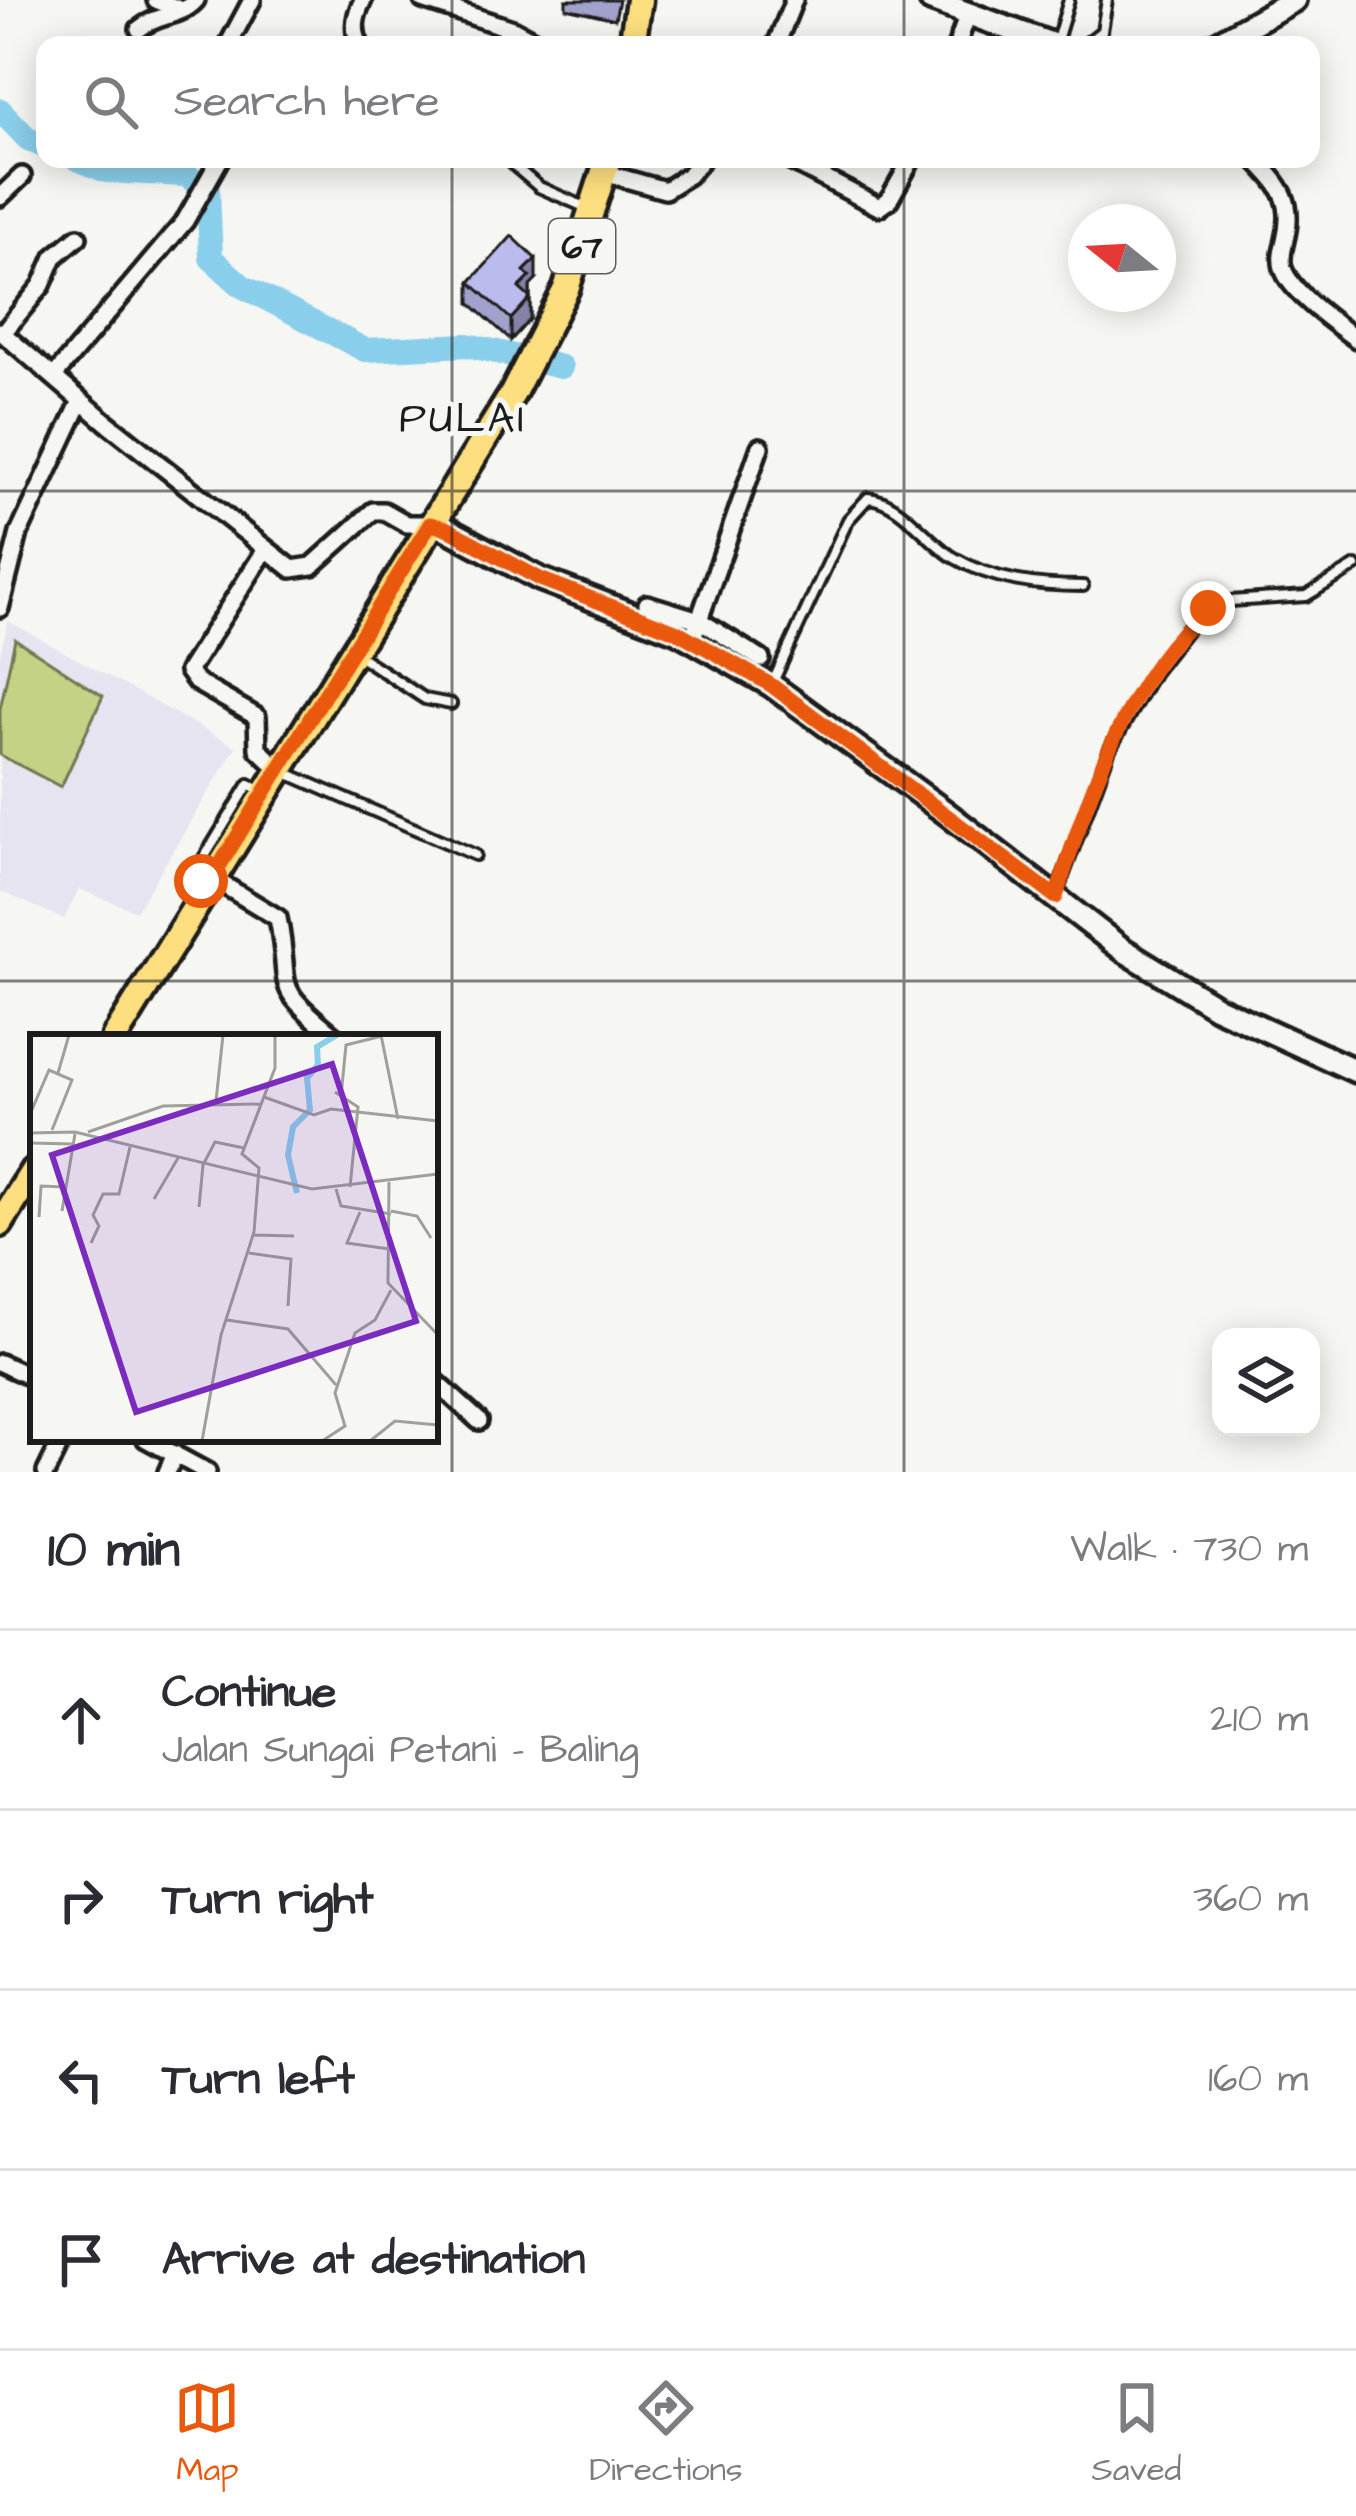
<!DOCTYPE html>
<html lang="en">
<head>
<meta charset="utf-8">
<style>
  body { margin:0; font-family:"Architects Daughter",sans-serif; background:#f2f2f3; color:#2b2b33 }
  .controls { position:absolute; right:36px; bottom:36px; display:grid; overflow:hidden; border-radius:24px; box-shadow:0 6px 30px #0003 }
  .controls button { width:108px; height:108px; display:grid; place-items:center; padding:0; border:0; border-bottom:3px solid #e1e1e2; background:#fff; color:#2b2b33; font:60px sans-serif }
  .compass { position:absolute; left:1068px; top:204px; width:108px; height:108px; border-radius:50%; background:#fff; box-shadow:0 6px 30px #0003; rotate:288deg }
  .stop { position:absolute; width:36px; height:36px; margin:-27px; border:9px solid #ea580c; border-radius:50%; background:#fff }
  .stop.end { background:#ea580c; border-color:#fff; box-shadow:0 3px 12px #0008 }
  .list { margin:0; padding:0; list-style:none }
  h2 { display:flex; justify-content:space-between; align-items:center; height:156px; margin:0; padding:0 48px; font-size:51px }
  h2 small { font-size:39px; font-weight:400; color:#7c7c81 }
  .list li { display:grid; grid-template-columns:78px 1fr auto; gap:36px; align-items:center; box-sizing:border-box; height:180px; padding:0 48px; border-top:3px solid #e1e1e2 }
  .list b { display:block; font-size:45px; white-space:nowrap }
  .list p { margin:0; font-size:39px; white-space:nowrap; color:#7c7c81 }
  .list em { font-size:39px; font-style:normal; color:#7c7c81 }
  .icon { flex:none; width:66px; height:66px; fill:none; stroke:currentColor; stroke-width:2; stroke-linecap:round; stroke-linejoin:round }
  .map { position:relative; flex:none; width:1356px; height:1472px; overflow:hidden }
  .search { position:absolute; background:#fff; box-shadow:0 6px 30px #0003; left:36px; right:36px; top:36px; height:132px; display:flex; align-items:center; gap:30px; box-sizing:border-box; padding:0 42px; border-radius:24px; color:#7c7c81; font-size:45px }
  .sheet { height:876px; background:#fff }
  nav { display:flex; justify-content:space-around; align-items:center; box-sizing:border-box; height:168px; border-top:3px solid #e1e1e2; background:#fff; font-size:33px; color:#7c7c81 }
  nav a { display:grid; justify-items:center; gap:6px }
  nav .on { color:#ea580c }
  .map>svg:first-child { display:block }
</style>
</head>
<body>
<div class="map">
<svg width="1356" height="1472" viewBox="0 0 1356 1472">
  <rect width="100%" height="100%" fill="#f6f6f2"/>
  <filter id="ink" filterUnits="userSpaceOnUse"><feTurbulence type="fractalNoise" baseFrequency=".00833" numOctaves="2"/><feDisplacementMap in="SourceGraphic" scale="24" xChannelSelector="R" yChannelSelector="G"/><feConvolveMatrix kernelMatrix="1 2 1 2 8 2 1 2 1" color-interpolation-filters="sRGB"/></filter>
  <g filter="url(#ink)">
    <path fill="#e5e4f0" d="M8,621L236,747L136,911L79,889L64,919L0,891V654Z"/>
    <path fill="#c4d286" stroke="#707751" stroke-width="3" d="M15,639L103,696L61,787L0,755V709Z"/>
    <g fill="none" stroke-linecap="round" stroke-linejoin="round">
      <path stroke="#89ceea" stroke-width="24" d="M0,110L28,139L45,146
        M77,159L106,171L186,175L208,191L211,258L242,286L365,350L467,345L561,367"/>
      <g stroke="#1c1c1c" stroke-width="16">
        <path id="lane" d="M1056,44L1069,0
          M1084,45L1102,31L1107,0
          M512,164L539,187L587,208
          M355,653L425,699L451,704
          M772,684L848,520L868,498C900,500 927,541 953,557C993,581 1038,586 1083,586
          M284,772L475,855
          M202,882L200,871L204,858L249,784L259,790
          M1057,893L1110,749L1154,672L1196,618L1208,608L1230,601L1306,596L1356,566"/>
      </g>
      <g stroke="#1c1c1c" stroke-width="24">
        <path id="street" d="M156,0L181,10
          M423,0L515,30L543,45
          M139,29C159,13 180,18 196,0
          M228,45L252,0
          M360,45C352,29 355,15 363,0
          M776,45L794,0
          M957,45L968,14
          M787,159L879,207L889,200L912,159
          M1255,159C1281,186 1295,201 1285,240C1283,249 1280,258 1283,268C1290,292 1336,324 1356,339
          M605,173L665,190L689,175L702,159
          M0,197L22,176
          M0,331L106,422L292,569L312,566L373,511H384L407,524H430
          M3,333L42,285L54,257L78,237
          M55,375L185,221L220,159
          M266,549L188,671L196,682L257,717L258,749L281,771
          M647,604L699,620L761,659
          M0,608L19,533L81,401
          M692,640L760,447
          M212,878L278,918C293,993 268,982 336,1037
          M0,1363L33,1378
          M435,1381L479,1421
          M146,1439L207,1472
          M46,1472L62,1439
          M167,1472L175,1454"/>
      </g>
      <g stroke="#1c1c1c" stroke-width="30">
        <path id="secondary" d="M931,0L1054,45
          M1214,45L1294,0
          M430,524L445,528L540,579L678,632L771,685L945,812L1122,949L1216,1007L1356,1071"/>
      </g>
      <g stroke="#1c1c1c" stroke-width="33">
        <path id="primary" d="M632,45L639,0
          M115,1037L513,393L566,289L608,159
          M0,1224L33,1171"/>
      </g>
      <use href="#lane" stroke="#f6f6f2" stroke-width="8"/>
      <use href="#street" stroke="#f6f6f2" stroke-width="15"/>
      <use href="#secondary" stroke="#f6f6f2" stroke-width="21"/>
      <use href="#primary" stroke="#fedf80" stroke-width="24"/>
    </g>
    <path fill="#a2a1cc" stroke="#1c1c1c" stroke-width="3" d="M566,0H619L615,19L566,8Z
      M536,280L530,286V319L511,340L470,303V282Z"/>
    <path fill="#8483a6" stroke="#1c1c1c" stroke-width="3" d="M536,259V280L530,286V298L519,288L524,271Z
      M530,298V319L511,340V319Z"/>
    <path fill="#bcbbed" stroke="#1c1c1c" stroke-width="3" d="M512,236L536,259L524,271L530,277L519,288L530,298L511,319L470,282Z"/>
  </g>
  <g fill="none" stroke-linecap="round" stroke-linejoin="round" filter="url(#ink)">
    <path stroke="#ea580c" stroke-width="15" d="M201,881L207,886L430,524L446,528L540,579L678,632L771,685L1056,897C1087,800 1126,675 1208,608"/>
  </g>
  <path fill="none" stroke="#1c1c1c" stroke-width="3" stroke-opacity="0.55" d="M452,0V45M904,0V45M452,159V1472M904,159V1472M0,491H1356M0,981H1356"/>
  <g text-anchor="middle" stroke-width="10" stroke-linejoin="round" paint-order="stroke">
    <rect fill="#f6f6f2" stroke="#5d5d5c" stroke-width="3" x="549" y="219" width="66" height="54" rx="9"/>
    <g font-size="33" font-weight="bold" fill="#1c1c1c">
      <text x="582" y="258">67</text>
    </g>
    <g font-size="42" letter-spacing="3" fill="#1c1c1c" stroke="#f6f6f2">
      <text x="463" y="432">PULAI</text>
    </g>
  </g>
  <g transform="translate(30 1034)">
    <rect width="408" height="408" fill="#f6f6f2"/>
    <path fill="none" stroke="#89ceea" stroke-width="6" d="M267,159L258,121L263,93L280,76L277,44L288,31L287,13L307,1"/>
    <path fill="none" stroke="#9f9f9c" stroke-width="3" d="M351,1L368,85M28,39L39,1M305,58L328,73L320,153M311,62L316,11L352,2M234,63L284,81L301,75L408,87M186,67L193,1M1,78L19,36L42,46L22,96M58,98L133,72L231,70M0,99L45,98L282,155L408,140M0,109L43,110M359,148L358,249L408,301M306,155L311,172L361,180M124,165L148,124M169,173L173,131L185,108L214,114M32,177L45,100M361,177L387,182L401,204M330,178L317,209L359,215M9,183L11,152L36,153M224,201L264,202M61,209L69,192L63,181L73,160H89L100,113M219,219L261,225L258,272M197,286L258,295L306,351M172,407L191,301L224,198L229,134L212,120L245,34V1M292,407L315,392L305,359L325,299L345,286L361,256M340,407L365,387L408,391"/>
    <path fill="#7b2cbf" fill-opacity="0.15" stroke="#7b2cbf" stroke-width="6" d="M302,30L386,287L106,378L22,121Z"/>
    <rect width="408" height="408" fill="none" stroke="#1c1c1c" stroke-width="6"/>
  </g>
</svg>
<div class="controls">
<button><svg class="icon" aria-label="layers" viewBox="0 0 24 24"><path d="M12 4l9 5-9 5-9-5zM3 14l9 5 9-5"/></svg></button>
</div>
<svg class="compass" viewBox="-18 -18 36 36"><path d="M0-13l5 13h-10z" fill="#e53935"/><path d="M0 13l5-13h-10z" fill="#7c7c81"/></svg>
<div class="stop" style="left:201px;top:881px"></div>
<div class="stop end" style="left:1208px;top:608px"></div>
<div class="search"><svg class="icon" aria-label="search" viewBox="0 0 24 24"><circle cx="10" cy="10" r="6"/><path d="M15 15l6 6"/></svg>Search here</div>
</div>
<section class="sheet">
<h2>10 min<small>Walk · 730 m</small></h2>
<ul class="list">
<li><svg class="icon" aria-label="ahead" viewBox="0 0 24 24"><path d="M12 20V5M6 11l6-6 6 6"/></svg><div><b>Continue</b><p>Jalan Sungai Petani - Baling</p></div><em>210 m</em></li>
<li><svg class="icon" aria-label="right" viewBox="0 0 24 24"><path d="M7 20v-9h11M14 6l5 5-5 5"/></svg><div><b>Turn right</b></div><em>360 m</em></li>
<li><svg class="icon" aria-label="left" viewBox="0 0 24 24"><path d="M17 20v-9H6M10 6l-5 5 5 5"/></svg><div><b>Turn left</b></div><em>160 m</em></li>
<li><svg class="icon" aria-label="arrive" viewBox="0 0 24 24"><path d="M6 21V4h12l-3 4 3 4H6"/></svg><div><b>Arrive at destination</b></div></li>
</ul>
</section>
<nav>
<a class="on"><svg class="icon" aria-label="map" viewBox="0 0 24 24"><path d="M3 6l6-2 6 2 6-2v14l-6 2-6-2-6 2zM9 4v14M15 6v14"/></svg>Map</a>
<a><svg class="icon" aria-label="directions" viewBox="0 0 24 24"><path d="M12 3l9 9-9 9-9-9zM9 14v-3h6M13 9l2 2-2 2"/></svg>Directions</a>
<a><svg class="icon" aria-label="saved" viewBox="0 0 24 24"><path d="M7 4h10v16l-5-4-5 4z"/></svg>Saved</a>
</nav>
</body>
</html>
